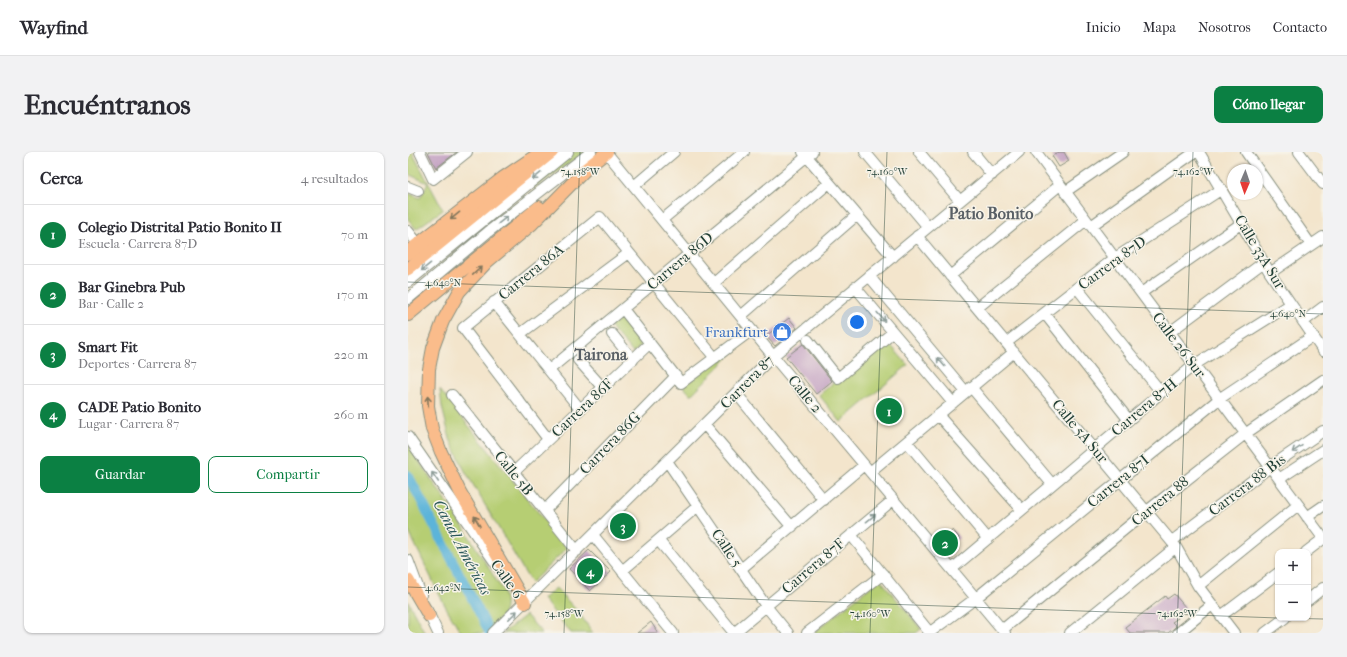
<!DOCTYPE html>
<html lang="es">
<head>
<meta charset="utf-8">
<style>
  body { margin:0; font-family:"IM FELL French Canon",serif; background:#f2f2f3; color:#2b2b33 }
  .controls { position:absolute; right:12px; bottom:12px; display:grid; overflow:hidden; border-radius:8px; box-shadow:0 1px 3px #0004 }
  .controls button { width:36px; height:36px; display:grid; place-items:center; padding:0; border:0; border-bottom:1px solid #e1e1e2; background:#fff; color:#2b2b33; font:20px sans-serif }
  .compass { position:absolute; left:819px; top:12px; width:36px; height:36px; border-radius:50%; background:#fff; box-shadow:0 1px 3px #0004; rotate:182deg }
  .you { position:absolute; left:449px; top:170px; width:14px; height:14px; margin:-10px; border:3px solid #fff; border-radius:50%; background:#1a73e8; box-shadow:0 0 0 6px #1a73e833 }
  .badge { display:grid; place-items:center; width:26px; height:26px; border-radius:50%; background:#0b8043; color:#fff; font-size:13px; font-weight:700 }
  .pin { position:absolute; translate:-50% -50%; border:2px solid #fff; box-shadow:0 1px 4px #0006 }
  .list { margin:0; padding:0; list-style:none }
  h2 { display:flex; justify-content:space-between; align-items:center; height:52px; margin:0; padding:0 16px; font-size:17px }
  h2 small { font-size:13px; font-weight:400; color:#7c7c81 }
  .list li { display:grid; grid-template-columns:26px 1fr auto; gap:12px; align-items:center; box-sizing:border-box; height:60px; padding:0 16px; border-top:1px solid #e1e1e2 }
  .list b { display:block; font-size:15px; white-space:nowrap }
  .list p { margin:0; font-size:13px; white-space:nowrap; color:#7c7c81 }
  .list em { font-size:13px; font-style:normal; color:#7c7c81 }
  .actions { display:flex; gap:8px; padding:12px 16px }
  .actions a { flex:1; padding:9px 0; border:1px solid #0b8043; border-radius:8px; text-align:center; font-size:14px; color:#0b8043 }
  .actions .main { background:#0b8043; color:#fff }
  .map { position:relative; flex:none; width:915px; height:481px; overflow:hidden; border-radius:8px }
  header { display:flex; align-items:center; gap:24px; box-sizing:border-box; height:56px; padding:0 20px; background:#fff; border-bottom:1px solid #e1e1e2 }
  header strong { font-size:19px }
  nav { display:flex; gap:22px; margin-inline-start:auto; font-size:14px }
  .intro { display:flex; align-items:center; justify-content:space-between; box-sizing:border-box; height:96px; padding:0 24px }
  h1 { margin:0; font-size:28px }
  .button { padding:10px 18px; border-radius:8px; background:#0b8043; color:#fff; font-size:14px; font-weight:700 }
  main { display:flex; gap:24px; padding:0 24px }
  aside { flex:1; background:#fff; border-radius:8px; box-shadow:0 1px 3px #0004 }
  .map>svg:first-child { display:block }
</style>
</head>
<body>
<header>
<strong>Wayfind</strong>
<nav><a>Inicio</a><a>Mapa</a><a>Nosotros</a><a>Contacto</a></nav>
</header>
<div class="intro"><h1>Encuéntranos</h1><a class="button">Cómo llegar</a></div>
<main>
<aside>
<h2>Cerca<small>4 resultados</small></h2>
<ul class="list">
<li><span class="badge">1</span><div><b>Colegio Distrital Patio Bonito II</b><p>Escuela · Carrera 87D</p></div><em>70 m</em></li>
<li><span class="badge">2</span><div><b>Bar Ginebra Pub</b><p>Bar · Calle 2</p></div><em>170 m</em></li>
<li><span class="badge">3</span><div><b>Smart Fit</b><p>Deportes · Carrera 87</p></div><em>220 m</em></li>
<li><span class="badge">4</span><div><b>CADE Patio Bonito</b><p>Lugar · Carrera 87</p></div><em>260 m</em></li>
</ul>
<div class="actions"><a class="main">Guardar</a><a>Compartir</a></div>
</aside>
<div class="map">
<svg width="915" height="481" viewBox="0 0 915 481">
  <rect width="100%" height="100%" fill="#f7f3e8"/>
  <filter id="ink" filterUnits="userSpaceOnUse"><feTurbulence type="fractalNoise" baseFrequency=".025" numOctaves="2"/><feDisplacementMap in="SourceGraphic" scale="8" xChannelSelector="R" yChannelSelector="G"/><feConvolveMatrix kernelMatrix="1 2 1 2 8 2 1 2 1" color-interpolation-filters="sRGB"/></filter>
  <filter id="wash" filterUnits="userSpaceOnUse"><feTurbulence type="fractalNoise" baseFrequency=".012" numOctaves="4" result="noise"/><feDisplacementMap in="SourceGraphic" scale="16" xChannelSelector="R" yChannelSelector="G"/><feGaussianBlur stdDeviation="0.9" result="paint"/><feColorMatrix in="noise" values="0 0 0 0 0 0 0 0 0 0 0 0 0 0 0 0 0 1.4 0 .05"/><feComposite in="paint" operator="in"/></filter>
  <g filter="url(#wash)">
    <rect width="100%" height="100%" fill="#f3e5cc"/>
    <path fill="#b6ce73" stroke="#6a8654" d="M0,0H4L35,58L8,77L0,67V41L12,46L20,31L0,22Z
      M166,0H177L125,37L124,36Z
      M214,164L237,190L225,201L202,174Z
      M340,186L283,243L275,234Z
      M477,187L500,213L433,270L411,243Z
      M32,238L159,396L123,431L57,319L42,287L34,255Z
      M0,293L51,368L95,439C102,462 92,468 75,481H55L52,479L35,450L0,378Z
      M472,427L513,477L508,481H405Z
      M148,436L171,461L185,481H163L135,447Z
      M0,449L17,481H0Z
      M118,463L134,481H95Z"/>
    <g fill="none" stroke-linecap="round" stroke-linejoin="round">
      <path stroke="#5cb4d9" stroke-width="10" d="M0,323L82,481"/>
    </g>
    <g id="blocks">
      <path fill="#c19ec1" d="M20,0H49L28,16Z
        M651,0H656L661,9L651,15L644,4Z
        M381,166L389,176L367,194L358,184Z
        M395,192L424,229L408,242L378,205Z
        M545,378L551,386L537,397L531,389Z
        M181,398L203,420L182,439L161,417Z
        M766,442L778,456L768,464L770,466L764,470L768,474L765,477L760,481H722L717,475L757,444L759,447Z
        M243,470L250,481H229Z"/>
    </g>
  </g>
  <g filter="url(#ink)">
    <use href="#blocks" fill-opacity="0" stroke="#899180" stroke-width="1"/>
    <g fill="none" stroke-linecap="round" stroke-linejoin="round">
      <g stroke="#899180" stroke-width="12">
        <path id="minor" d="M12,0L25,27L59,0
          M198,0L365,204L597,481
          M395,0L485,105
          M457,0L520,75
          M511,0L552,49
          M565,0L584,23
          M628,0L915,386
          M791,0L862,121L915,199
          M838,0L903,93
          M891,0L915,32
          M226,34L266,0
          M0,35L10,39
          M657,40L715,0
          M254,68L336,0
          M683,74L787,0
          M0,79L11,93
          M509,84L768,395L790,434L826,481
          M862,121L915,85
          M461,124L558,240
          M542,124L652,33
          M0,130L160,0
          M306,131L421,31
          M447,135L545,251
          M669,136L753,240
          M733,141L834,71
          M0,147L80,80L183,0
          M86,150L172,257
          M569,156L678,68
          M215,157L273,231L344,178
          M637,162L720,267
          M333,164L449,63
          M895,170L915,155
          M762,180L856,110
          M112,182L221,101
          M204,182L225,208
          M400,188L430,226L485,180
          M598,191L707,106L814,37
          M170,208L195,236
          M141,218L404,0
          M563,235L644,332
          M328,241L416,348
          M44,243L169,399
          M530,263L614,358
          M296,272L384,375
          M0,285L91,416
          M140,287L55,176L192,65L307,206
          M499,290L580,387
          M259,309L358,454L380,481
          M106,320L242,191
          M462,320L606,200
          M871,327L915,298
          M137,358L268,224
          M899,365L915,354
          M185,383L265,481
          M443,383L522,481
          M251,389L326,481
          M764,389L862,315L915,279
          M898,400L915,387
          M0,408L13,443
          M333,417L456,313
          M544,417L786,213L883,152
          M214,419L290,354
          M790,434L890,353
          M900,448L915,436
          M19,458L30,481
          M813,464L870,421
          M594,478L739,359L837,282L915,228
          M85,481L365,204L611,0
          M326,481L485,348
          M399,481L475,422
          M521,481L568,446L811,247L905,184
          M662,481L768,395
          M770,481L804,453
          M857,481L877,466"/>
      </g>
      <g stroke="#899180" stroke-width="14">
        <path id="major" d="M175,19L199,0
          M0,117L144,0
          M0,163L131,55
          M0,428L21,464
          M117,451L52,340L33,300L24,277L20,254L21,217L25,196L35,169L51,140L79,110L123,73L180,15"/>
      </g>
      <g stroke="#899180" stroke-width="16">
        <path id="highway" d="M0,101L95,27L135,0"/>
      </g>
      <use href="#minor" stroke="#fff" stroke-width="10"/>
      <use href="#major" stroke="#fabc8b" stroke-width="12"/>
      <use href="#highway" stroke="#fabc8b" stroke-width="14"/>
    </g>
    <defs><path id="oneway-shaft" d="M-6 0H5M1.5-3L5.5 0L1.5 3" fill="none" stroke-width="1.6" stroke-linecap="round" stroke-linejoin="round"/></defs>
    <g stroke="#8f9e9a">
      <use href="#oneway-shaft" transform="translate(129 24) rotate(141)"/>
      <use href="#oneway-shaft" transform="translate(95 68) rotate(-38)"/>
      <use href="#oneway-shaft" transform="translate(18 115) rotate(141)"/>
      <use href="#oneway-shaft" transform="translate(473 165) rotate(50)"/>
      <use href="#oneway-shaft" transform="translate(533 210) rotate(-130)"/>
      <use href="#oneway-shaft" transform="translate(889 297) rotate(146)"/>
      <use href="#oneway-shaft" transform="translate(27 325) rotate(-124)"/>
      <use href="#oneway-shaft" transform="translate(463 366) rotate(-39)"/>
      <use href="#oneway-shaft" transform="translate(105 463) rotate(-45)"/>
    </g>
    <g stroke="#82765b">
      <use href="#oneway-shaft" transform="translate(47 64) rotate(141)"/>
      <use href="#oneway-shaft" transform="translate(69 119) rotate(-44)"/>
      <use href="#oneway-shaft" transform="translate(20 250) rotate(-94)"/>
      <use href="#oneway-shaft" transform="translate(69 369) rotate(-120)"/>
    </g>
  </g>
  <path fill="none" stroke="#1f3d34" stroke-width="1" stroke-opacity="0.45" d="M0,130L915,162M0,435L870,466M874,466L915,467M156,481L172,0M462,481L479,0M769,481L785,0"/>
  <defs>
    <g id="shop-disc" transform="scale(1)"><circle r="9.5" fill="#3f7fe0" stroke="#f7f3e8"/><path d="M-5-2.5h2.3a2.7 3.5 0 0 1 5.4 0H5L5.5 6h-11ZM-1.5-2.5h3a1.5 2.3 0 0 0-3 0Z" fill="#fff"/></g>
  </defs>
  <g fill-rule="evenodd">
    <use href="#shop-disc" x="374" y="180"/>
  </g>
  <g text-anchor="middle" stroke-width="3" stroke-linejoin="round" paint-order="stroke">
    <g font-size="15" fill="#1f3d34" stroke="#f7f3e8">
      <text transform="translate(852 100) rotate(59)" y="5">Calle 33A Sur</text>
      <text transform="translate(272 109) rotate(-40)" y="5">Carrera 86D</text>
      <text transform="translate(704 111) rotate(-36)" y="5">Carrera 87D</text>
      <text transform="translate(123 120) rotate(-39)" y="5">Carrera 86A</text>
      <text transform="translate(771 193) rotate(53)" y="5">Calle 26 Sur</text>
      <text transform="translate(339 230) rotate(-45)" y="5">Carrera 87</text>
      <text transform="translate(397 242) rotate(50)" y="5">Calle 2</text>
      <text transform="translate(736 255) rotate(-40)" y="5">Carrera 87H</text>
      <text transform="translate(174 256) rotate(-43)" y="5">Carrera 86F</text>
      <text transform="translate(672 279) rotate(50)" y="5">Calle 5A Sur</text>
      <text transform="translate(202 291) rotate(-46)" y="5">Carrera 86G</text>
      <text transform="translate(106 321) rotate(51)" y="5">Calle 5B</text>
      <text transform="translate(710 329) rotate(-39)" y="5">Carrera 87I</text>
      <text transform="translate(839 333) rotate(-37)" y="5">Carrera 88 Bis</text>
      <text transform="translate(752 349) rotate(-39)" y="5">Carrera 88</text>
      <text transform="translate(319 396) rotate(56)" y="5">Calle 5</text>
      <text transform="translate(405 414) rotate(-40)" y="5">Carrera 87F</text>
      <text transform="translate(99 427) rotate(54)" y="5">Calle 6</text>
    </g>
    <g font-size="15" fill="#366cbe" stroke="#f7f3e8" text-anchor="end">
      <text x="360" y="185">Frankfurt</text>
    </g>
    <g font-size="16" font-weight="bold" fill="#585f65" stroke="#f7f3e8">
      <text x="583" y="67">Patio Bonito</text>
      <text x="193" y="208">Tairona</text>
    </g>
    <g font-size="16" font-style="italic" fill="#2e5b5d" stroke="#f7f3e8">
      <text transform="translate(55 395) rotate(62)" y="6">Canal Américas</text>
    </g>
  </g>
  <g font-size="10" text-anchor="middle" fill="#1f3d34" stroke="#f7f3e8" stroke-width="3" stroke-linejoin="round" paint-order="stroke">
    <text x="172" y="23">74.158°W</text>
    <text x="479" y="23">74.160°W</text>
    <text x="785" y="23">74.162°W</text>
    <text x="35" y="134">4.640°N</text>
    <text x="880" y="165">4.640°N</text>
    <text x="35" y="439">4.642°N</text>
    <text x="156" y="465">74.158°W</text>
    <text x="462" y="465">74.160°W</text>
    <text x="769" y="465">74.162°W</text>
  </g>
</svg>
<div class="controls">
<button>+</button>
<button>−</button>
</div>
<svg class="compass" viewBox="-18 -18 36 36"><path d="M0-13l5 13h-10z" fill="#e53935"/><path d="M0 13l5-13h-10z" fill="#7c7c81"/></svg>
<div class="you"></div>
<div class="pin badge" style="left:481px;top:259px">1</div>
<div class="pin badge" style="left:537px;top:391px">2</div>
<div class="pin badge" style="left:215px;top:374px">3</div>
<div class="pin badge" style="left:182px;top:419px">4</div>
</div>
</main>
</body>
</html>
